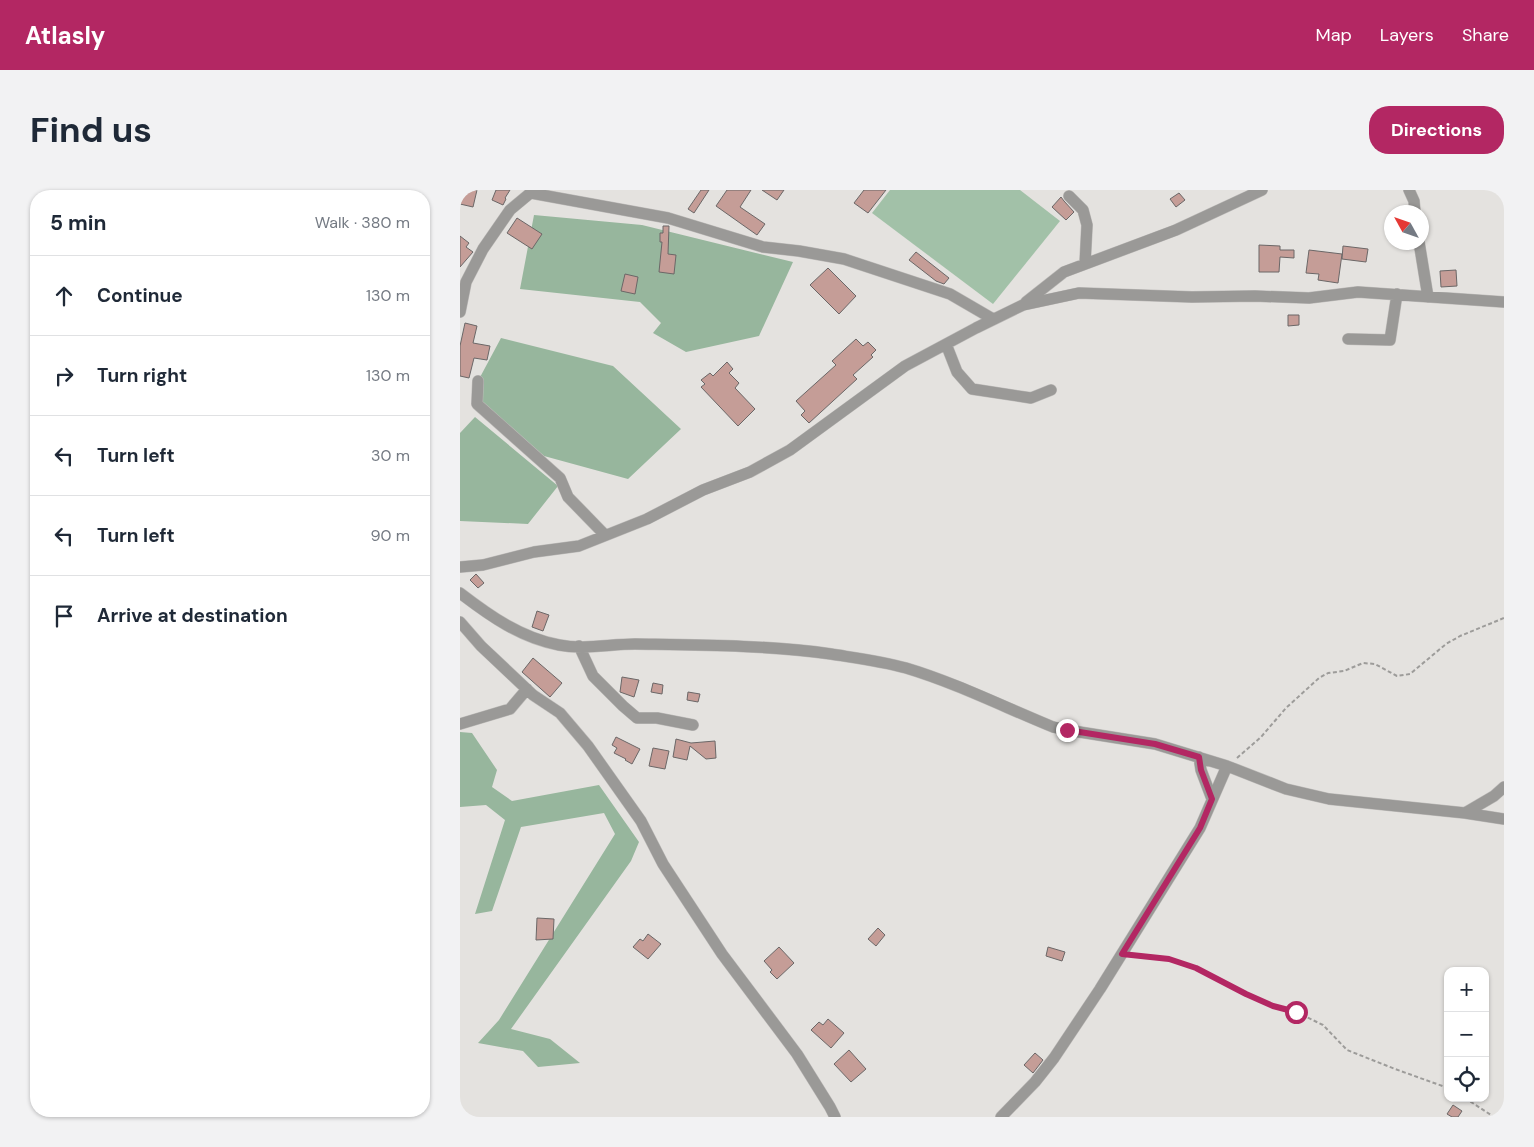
<!DOCTYPE html>
<html lang="en">
<head>
<meta charset="utf-8">
<style>
  body { margin:0; font-family:"DM Sans",sans-serif; background:#f2f2f3; color:#1f2937 }
  .controls { position:absolute; right:15px; bottom:15px; display:grid; overflow:hidden; border-radius:10px; box-shadow:0 1px 4px #0004 }
  .controls button { width:45px; height:45px; display:grid; place-items:center; padding:0; border:0; border-bottom:1px solid #e0e1e3; background:#fff; color:#1f2937; font:25px sans-serif }
  .compass { position:absolute; left:924px; top:15px; width:45px; height:45px; border-radius:50%; background:#fff; box-shadow:0 1px 4px #0004; rotate:310deg }
  .stop { position:absolute; width:15px; height:15px; margin:-11px; border:4px solid #b32763; border-radius:50%; background:#fff }
  .stop.end { background:#b32763; border-color:#fff; box-shadow:0 1px 5px #0008 }
  .list { margin:0; padding:0; list-style:none }
  h2 { display:flex; justify-content:space-between; align-items:center; height:65px; margin:0; padding:0 20px; font-size:21px }
  h2 small { font-size:16px; font-weight:400; color:#747a83 }
  .list li { display:grid; grid-template-columns:32px 1fr auto; gap:15px; align-items:center; box-sizing:border-box; height:80px; padding:0 20px; border-top:1px solid #e0e1e3 }
  .list b { display:block; font-size:19px; white-space:nowrap }
  .list em { font-size:16px; font-style:normal; color:#747a83 }
  .icon { flex:none; width:28px; height:28px; fill:none; stroke:currentColor; stroke-width:2; stroke-linecap:round; stroke-linejoin:round }
  .map { position:relative; flex:none; width:1044px; height:927px; overflow:hidden; border-radius:20px }
  header { display:flex; align-items:center; gap:30px; box-sizing:border-box; height:70px; padding:0 25px; background:#b32763; color:#fff }
  header strong { font-size:24px }
  nav { display:flex; gap:28px; margin-inline-start:auto; font-size:18px }
  .intro { display:flex; align-items:center; justify-content:space-between; box-sizing:border-box; height:120px; padding:0 30px }
  h1 { margin:0; font-size:35px }
  .button { padding:12px 22px; border-radius:20px; background:#b32763; color:#fff; font-size:18px; font-weight:700 }
  main { display:flex; gap:30px; padding:0 30px }
  aside { flex:1; background:#fff; border-radius:20px; box-shadow:0 1px 4px #0004 }
  .map>svg:first-child { display:block }
</style>
</head>
<body>
<header>
<strong>Atlasly</strong>
<nav><a>Map</a><a>Layers</a><a>Share</a></nav>
</header>
<div class="intro"><h1>Find us</h1><a class="button">Directions</a></div>
<main>
<aside>
<h2>5 min<small>Walk · 380 m</small></h2>
<ul class="list">
<li><svg class="icon" aria-label="ahead" viewBox="0 0 24 24"><path d="M12 20V5M6 11l6-6 6 6"/></svg><div><b>Continue</b></div><em>130 m</em></li>
<li><svg class="icon" aria-label="right" viewBox="0 0 24 24"><path d="M7 20v-9h11M14 6l5 5-5 5"/></svg><div><b>Turn right</b></div><em>130 m</em></li>
<li><svg class="icon" aria-label="left" viewBox="0 0 24 24"><path d="M17 20v-9H6M10 6l-5 5 5 5"/></svg><div><b>Turn left</b></div><em>30 m</em></li>
<li><svg class="icon" aria-label="left" viewBox="0 0 24 24"><path d="M17 20v-9H6M10 6l-5 5 5 5"/></svg><div><b>Turn left</b></div><em>90 m</em></li>
<li><svg class="icon" aria-label="arrive" viewBox="0 0 24 24"><path d="M6 21V4h12l-3 4 3 4H6"/></svg><div><b>Arrive at destination</b></div></li>
</ul>
</aside>
<div class="map">
<svg width="1044" height="927" viewBox="0 0 1044 927">
  <rect width="100%" height="100%" fill="#e4e2df"/>
  <path fill="#a2c1a8" d="M430,0H560L600,31L533,114L412,23Z"/>
  <path fill="#97b69d" d="M74,25L182,35L333,72L299,146L226,162L193,143L201,133L180,112L60,99Z
    M41,148L153,176L221,239L168,289L84,266L17,214L18,191Z
    M15,227L98,296L68,334L0,331V243Z
    M0,542L12,543L37,580L32,597L52,611L139,595L179,652L171,671L51,839L90,849L120,873L78,877L63,861L18,853L39,830L155,644L144,623L61,637L32,721L15,724L45,630L26,615L0,617Z"/>
  <path fill="#c59d97" stroke="#6b6767" d="M1,0H17L13,17L0,14Z
    M36,0H50L45,8L46,9L43,15L32,10Z
    M241,0H249L234,23L228,19Z
    M267,0H291L280,17L305,34L297,45L256,16Z
    M302,0H324L317,10Z
    M404,0H426L408,23L394,13Z
    M719,3L725,10L716,17L710,9Z
    M601,7L604,11L614,22L606,30L592,17Z
    M57,28L82,44L72,59L47,43Z
    M203,36H209L208,64L216,65L214,84L199,82L202,52H200V43H203Z
    M0,46L9,53L6,57L13,62L0,77Z
    M799,55L820,56V60H834V68L820,67L819,82H799Z
    M883,56L908,59L906,72L882,69Z
    M849,60L882,64L878,93L858,90L859,84L846,83Z
    M456,62L489,88L484,94L476,91L449,70Z
    M368,78L396,106L379,124L350,95Z
    M996,80L997,96L981,97L980,81Z
    M165,84L178,87L175,104L161,101Z
    M828,125H839V135L828,136Z
    M5,133L17,136L13,153L30,156L27,170L14,168L9,188L0,186V156Z
    M396,149L403,156L408,152L416,160L411,165L413,167L393,185L397,189L349,233L341,225L345,221L336,211L376,175L372,171Z
    M267,172L273,179L269,183L279,193L275,198L295,219L278,236L241,197L245,194L241,190L250,183L253,186Z
    M16,384L24,393L18,398L10,390Z
    M77,421L89,425L83,441L72,437Z
    M73,468L102,493L90,507L62,482Z
    M162,487L179,490L174,507L160,502Z
    M193,493L203,495L202,504L191,502Z
    M228,502L240,504L238,512L227,510Z
    M156,547L180,559L172,574L165,570L166,569L154,563L157,558L152,555Z
    M216,549L231,553L255,551L256,568L246,569L230,556L227,570L213,567Z
    M193,558L209,561L205,579L189,576Z
    M77,728L94,729L93,749L76,750Z
    M418,738L425,745L416,756L408,749Z
    M188,744L201,754L188,769L173,757L180,749L183,751Z
    M319,757L334,773L317,789L310,782L312,780L304,771Z
    M588,757L605,762L602,771L586,766Z
    M368,829L384,843L371,858L351,840L359,832L363,835Z
    M389,860L406,879L391,892L374,874Z
    M575,863L583,870L573,883L564,875Z
    M993,915L1002,921L998,927H992L987,924Z"/>
  <g fill="none" stroke-linecap="round" stroke-linejoin="round">
    <g stroke="#bebcba" stroke-width="12">
      <path id="minor" d="M949,0L954,11L955,22
        M71,3L208,28L303,57L339,61L384,69L490,104L533,129
        M609,6L623,20L627,35L625,74
        M959,52L968,107
        M566,112L604,82L716,40L802,0
        M0,122L6,92L23,59L50,20L74,0
        M888,149L930,150L937,104
        M486,154L497,182L512,199L571,208L591,200
        M18,191L17,214L100,288L108,307L145,345
        M0,377L23,375L74,362L119,356L187,329L243,300L290,282L330,260L445,176L516,138L563,115L619,103L732,107L795,106L849,108L898,102L1044,112
        M0,403C30,426 61,448 99,455C124,460 150,454 175,454C240,455 307,455 371,464C396,468 421,471 446,478C496,493 544,517 593,537L607,540L695,554L767,576L826,599L869,609L1005,623L1044,629
        M0,432L21,456L73,505L100,523L128,556L181,631L203,674L262,764L337,864L370,917L375,927
        M119,456L133,486L163,516L177,528H197L233,535
        M0,534L50,519L67,499
        M739,567L741,580L752,609
        M1005,623L1034,606L1044,597
        M541,927L575,892L594,868L640,799L740,638L767,576"/>
    </g>
    <path stroke="#9d9c9a" stroke-width="2" stroke-dasharray="4 2.5" stroke-linecap="butt" d="M777,568L801,547L826,518L859,488L868,483L884,481L903,473L915,474L937,486L950,484L986,454L1000,446L1044,428
      M672,765L709,769L736,778L785,804L813,816L836,822L863,835L887,860L935,879L988,898
      M1005,908L1034,927"/>
    <use href="#minor" stroke="#9a9997" stroke-width="11"/>
  </g>
  <g fill="none" stroke-linecap="round" stroke-linejoin="round">
    <path stroke="#b32763" stroke-width="6" d="M607,540L695,554L739,567L741,580L752,609L740,638L662,764L709,769L736,778L786,804L813,816L836,822"/>
  </g>
</svg>
<div class="controls">
<button>+</button>
<button>−</button>
<button><svg class="icon" aria-label="locate" viewBox="0 0 24 24"><circle cx="12" cy="12" r="6"/><path d="M12 2v4M12 18v4M2 12h4M18 12h4"/></svg></button>
</div>
<svg class="compass" viewBox="-18 -18 36 36"><path d="M0-13l5 13h-10z" fill="#e53935"/><path d="M0 13l5-13h-10z" fill="#747a83"/></svg>
<div class="stop" style="left:836px;top:822px"></div>
<div class="stop end" style="left:607px;top:540px"></div>
</div>
</main>
</body>
</html>
